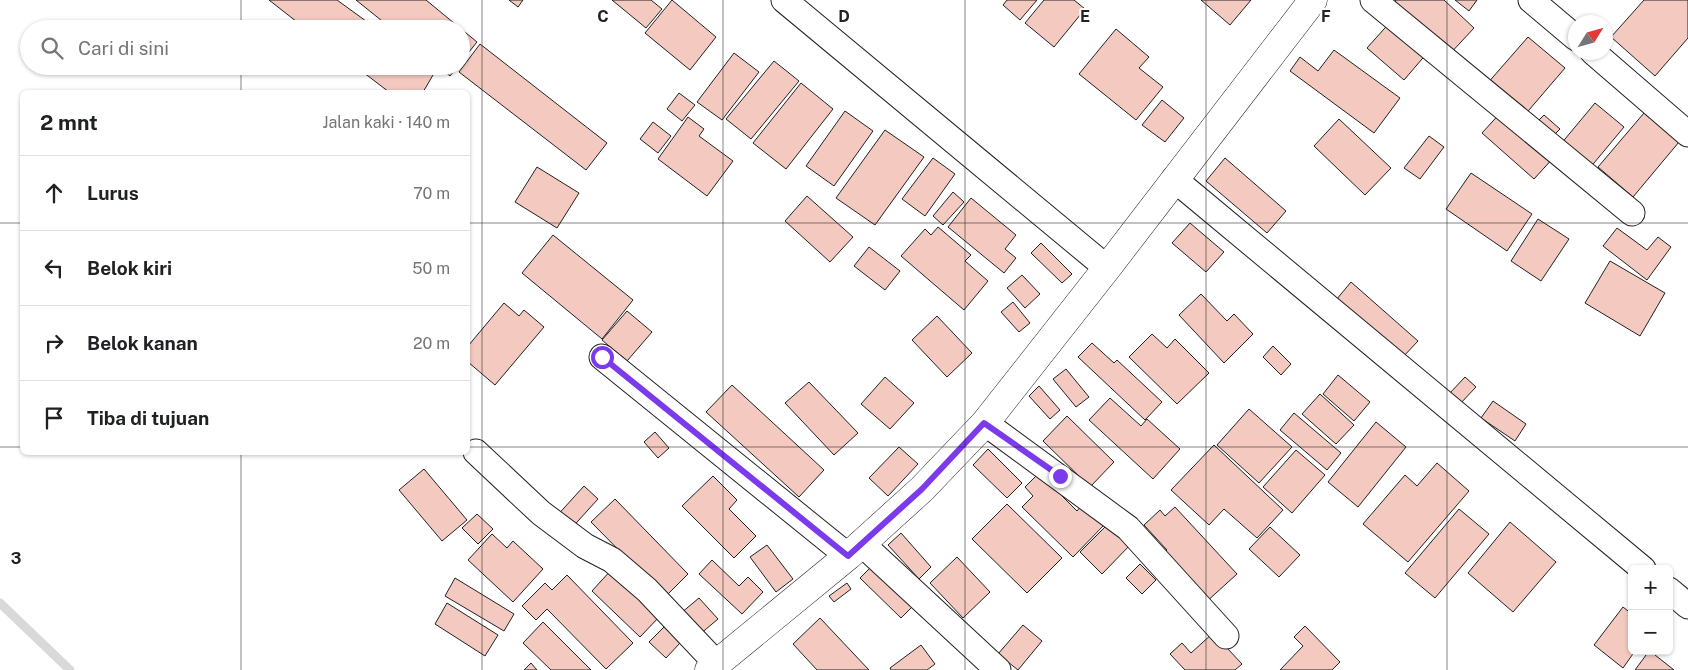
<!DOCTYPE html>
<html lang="id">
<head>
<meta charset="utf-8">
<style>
  body { margin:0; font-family:"Public Sans",sans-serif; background:#f6f6f6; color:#202124 }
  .controls { position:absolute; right:15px; bottom:15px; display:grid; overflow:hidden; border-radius:8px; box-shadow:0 1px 4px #0004 }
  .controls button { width:45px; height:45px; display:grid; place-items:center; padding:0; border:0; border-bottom:1px solid #e0e0e0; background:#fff; color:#202124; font:25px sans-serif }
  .compass { position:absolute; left:1568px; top:15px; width:45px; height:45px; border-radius:50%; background:#fff; box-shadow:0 1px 4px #0004; rotate:53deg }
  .stop { position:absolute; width:15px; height:15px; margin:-11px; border:4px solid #7c3aed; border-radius:50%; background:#fff }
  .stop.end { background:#7c3aed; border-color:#fff; box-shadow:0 1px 5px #0008 }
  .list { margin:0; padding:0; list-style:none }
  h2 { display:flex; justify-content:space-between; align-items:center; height:65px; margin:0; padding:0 20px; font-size:21px }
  h2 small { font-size:16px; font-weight:400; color:#757577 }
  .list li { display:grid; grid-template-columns:32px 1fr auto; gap:15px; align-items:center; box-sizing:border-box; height:75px; padding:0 20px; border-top:1px solid #e0e0e0 }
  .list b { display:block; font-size:19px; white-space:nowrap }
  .list em { font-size:16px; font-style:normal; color:#757577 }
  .icon { flex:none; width:28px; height:28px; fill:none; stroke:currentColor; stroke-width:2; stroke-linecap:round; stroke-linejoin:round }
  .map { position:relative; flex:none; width:1688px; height:670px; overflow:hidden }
  .search { position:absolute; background:#fff; box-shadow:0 1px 4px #0004; left:20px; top:20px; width:450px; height:55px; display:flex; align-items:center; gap:12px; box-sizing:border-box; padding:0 18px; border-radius:28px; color:#757577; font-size:19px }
  .panel { position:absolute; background:#fff; box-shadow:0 1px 4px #0004; left:20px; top:90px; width:450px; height:365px; border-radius:8px }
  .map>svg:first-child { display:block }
</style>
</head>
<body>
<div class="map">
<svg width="1688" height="670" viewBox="0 0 1688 670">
  <rect width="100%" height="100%" fill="#fff"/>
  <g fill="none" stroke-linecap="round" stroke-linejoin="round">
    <path stroke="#d9d9d9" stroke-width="9" d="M0,603L70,670"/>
  </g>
  <path fill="#f3c9c0" stroke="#222" d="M269,0H337L377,29H306Z
    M356,0H426L477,42L461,62V29H392Z
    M509,0H523L518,7Z
    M612,0H651L662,9L646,28Z
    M672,0L716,37L690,70L645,33Z
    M1007,0H1037L1020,20L1003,5Z
    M1044,0H1074L1085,9L1054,47L1025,23Z
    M1201,0H1251L1230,25Z
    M1396,0H1444L1474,28L1447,57L1391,6Z
    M1455,0H1477L1469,11Z
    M1644,0H1688V38L1655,76L1611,37Z
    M1392,20L1428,52L1404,80L1367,48Z
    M1116,29L1149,57L1139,68L1163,87L1136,120L1079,74Z
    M1528,37L1565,68L1523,117L1486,85Z
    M480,44L607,143L586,170L459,72Z
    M1334,50L1400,98L1374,133L1290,71L1300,57L1318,71Z
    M734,53L759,72L722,120L697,102Z
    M774,61L799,81L751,139L726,119Z
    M355,66H430L436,70L423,92H389Z
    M438,66H458L450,76Z
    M801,83L833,109L786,169L753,143Z
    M679,93L695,105L682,121L667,109Z
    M1162,100L1184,118L1165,142L1142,125Z
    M1595,103L1624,127L1589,169L1560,145Z
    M1503,110L1555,156L1534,179L1482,133Z
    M845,111L873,131L834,186L806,166Z
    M1644,113L1679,142L1633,197L1598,167Z
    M1544,115L1560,129L1553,136L1537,122Z
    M688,117L704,129L699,136L733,161L707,196L658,159Z
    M1339,119L1391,168L1365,195L1314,146Z
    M653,122L671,136L658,153L640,139Z
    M885,130L924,157L875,225L836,198Z
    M1429,136L1444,147L1420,179L1404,168Z
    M933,158L955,174L925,216L902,199Z
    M1225,158L1286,211L1267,233L1206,181Z
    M537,167L579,193L557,228L515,202Z
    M1471,173L1532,214L1507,251L1446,209Z
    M953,192L964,202L943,225L933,216Z
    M807,196L853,237L830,262L785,221Z
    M971,198L1016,235L1005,249L1016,258L1004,273L948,227Z
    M1538,219L1569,239L1541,281L1511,261Z
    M1190,223L1224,252L1206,272L1172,243Z
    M938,227L971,255L965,261L988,281L964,310L901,256L925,229L931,235Z
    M1617,228L1647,250L1658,237L1671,247L1647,280L1603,246Z
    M553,235L633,300L602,339L522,273Z
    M1041,243L1072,274L1062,283L1031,253Z
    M869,247L900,271L885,290L854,266Z
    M1610,261L1665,293L1640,336L1585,303Z
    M1022,275L1040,294L1025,308L1007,288Z
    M1351,282L1418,341L1402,358L1336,300Z
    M1201,294L1227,321L1234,314L1253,334L1224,363L1179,315Z
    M1013,302L1030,323L1019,332L1001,312Z
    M504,303L519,316L524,310L544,327L495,385L468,362V346Z
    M627,311L652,332L627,361L602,340Z
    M937,316L972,353L947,377L912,340Z
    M1152,334L1167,348L1175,339L1209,373L1177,404L1129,357Z
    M1092,343L1114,363L1117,360L1162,402L1145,420L1078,357Z
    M1273,346L1291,364L1281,375L1263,357Z
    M1066,369L1089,397L1076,407L1053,379Z
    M1338,375L1370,402L1354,421L1323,394Z
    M885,377L914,403L890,429L861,404Z
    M1465,377L1476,387L1459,405L1448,395Z
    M809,382L858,433L834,455L785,403Z
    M732,385L824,470L799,497L706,412Z
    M1039,386L1060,410L1050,419L1029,396Z
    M1320,394L1354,425L1336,444L1302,414Z
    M1110,398L1141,426L1147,419L1180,449L1153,479L1089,420Z
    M1493,401L1526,424L1515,441L1481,418Z
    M1249,409L1292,447L1259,483L1217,445Z
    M1294,413L1341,453L1327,470L1280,430Z
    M1067,416L1114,462L1090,487L1043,441Z
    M1376,422L1406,447L1358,507L1328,482Z
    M655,432L669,448L658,458L644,442Z
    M1214,445L1283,510L1257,538L1224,509L1209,525L1171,490Z
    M899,447L918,464L888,496L869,478Z
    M988,449L1022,483L1007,498L973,465Z
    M1296,450L1325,475L1292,513L1263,487Z
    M1437,463L1469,491L1408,562L1363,524L1405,475L1417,486Z
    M424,469L467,520L442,541L399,490Z
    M1039,473L1077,511L1083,504L1104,525L1073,557L1022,507L1033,496L1025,487Z
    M713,476L737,500L729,509L756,536L734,558L682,506Z
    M584,486L598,499L568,532L554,519Z
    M615,499L688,574L665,597L591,522Z
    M1007,504L1062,558L1027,593L972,539Z
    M1175,507L1237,574L1205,603L1161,556L1167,550L1144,525L1160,510L1165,516Z
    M1459,509L1489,534L1435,598L1405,573Z
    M477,514L493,529L478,544L462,528Z
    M1110,522L1132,543L1102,574L1080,552Z
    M1510,522L1556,562L1513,612L1468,573Z
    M1270,527L1300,555L1279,577L1249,549Z
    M901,533L931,567L919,579L888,545Z
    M492,534L507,548L513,541L543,569L513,602L468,560Z
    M767,545L793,579L776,592L750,557Z
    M957,557L990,592L963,618L930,583Z
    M712,560L739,586L748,577L763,592L742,614L699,574Z
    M1140,564L1156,580L1142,594L1126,578Z
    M873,565L914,605L901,618L860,578Z
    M612,569L661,615L640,637L592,591Z
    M567,575L633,643L606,669L547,609L536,620L522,606L545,583L552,590Z
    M455,578L514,614L504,631L445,596Z
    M847,583L851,589L834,602L829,596Z
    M699,598L718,619L699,635L681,613Z
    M447,603L498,635L485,656L435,624Z
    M1623,607L1632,614V651H1635L1623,668L1594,645Z
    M820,618L869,670H817L793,644Z
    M543,622L591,670H551L523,643Z
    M1023,625L1042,641L1018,670L998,654Z
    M1305,626L1340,662L1332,670H1280L1303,646L1294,637Z
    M664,627L680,643L666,658L649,642Z
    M1213,633L1242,664L1235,670H1185L1170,654L1182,643L1191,653Z
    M921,645L935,664L927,670H891L890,668Z
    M1649,651H1650L1674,670H1635Z
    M531,663L537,670H524Z"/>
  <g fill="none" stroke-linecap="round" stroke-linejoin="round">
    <g stroke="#222" stroke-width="27">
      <path id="minor" d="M784,0L1107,268
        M1373,0L1632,213
        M1531,0L1576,38
        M1593,52L1688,134
        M1174,179L1643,569
        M602,357L848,556
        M985,423L1128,528L1226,636
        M476,452L541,513L585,546L612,560L647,590L717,664
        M861,543L998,670
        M1669,590L1688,606"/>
    </g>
    <g stroke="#222" stroke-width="29">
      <path id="tertiary" d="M709,670L848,556L922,489L985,423L1107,268L1313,0"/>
    </g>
    <use href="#minor" stroke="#fff" stroke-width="25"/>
    <use href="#tertiary" stroke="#fff" stroke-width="28"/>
  </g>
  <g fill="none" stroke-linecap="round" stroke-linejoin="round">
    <path stroke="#7c3aed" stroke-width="6" d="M602,357L848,556L922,489L984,423L1060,476"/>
  </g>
  <path fill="none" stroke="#222" stroke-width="1" stroke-opacity="0.55" d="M241,0V29M482,0V670M723,0V670M965,0V670M1206,0V670M1447,0V670M241,66V92M0,223H22M468,223H1688M0,447H22M468,447H1688M241,452V670"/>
  <g font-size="16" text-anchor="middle" font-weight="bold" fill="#222" stroke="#fff" stroke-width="4" stroke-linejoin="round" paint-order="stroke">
    <text x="603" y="22">C</text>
    <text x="844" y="22">D</text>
    <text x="1085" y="22">E</text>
    <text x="1326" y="22">F</text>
    <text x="16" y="564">3</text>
  </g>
</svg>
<div class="controls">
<button>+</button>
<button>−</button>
</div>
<svg class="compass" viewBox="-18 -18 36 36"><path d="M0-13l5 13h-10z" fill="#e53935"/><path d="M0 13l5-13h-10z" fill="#757577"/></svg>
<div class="stop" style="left:602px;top:357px"></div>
<div class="stop end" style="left:1060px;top:476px"></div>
<div class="search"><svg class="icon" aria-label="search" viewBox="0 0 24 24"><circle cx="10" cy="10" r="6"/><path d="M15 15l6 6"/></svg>Cari di sini</div>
<section class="panel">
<h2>2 mnt<small>Jalan kaki · 140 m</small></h2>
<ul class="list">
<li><svg class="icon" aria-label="ahead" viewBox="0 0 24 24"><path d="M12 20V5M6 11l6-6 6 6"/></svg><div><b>Lurus</b></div><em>70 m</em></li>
<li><svg class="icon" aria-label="left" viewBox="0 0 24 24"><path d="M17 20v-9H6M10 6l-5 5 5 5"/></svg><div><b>Belok kiri</b></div><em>50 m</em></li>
<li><svg class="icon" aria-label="right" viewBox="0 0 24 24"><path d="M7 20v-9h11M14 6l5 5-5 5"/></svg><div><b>Belok kanan</b></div><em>20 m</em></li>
<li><svg class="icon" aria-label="arrive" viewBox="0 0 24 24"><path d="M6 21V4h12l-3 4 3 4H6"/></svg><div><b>Tiba di tujuan</b></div></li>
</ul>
</section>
</div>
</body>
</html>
